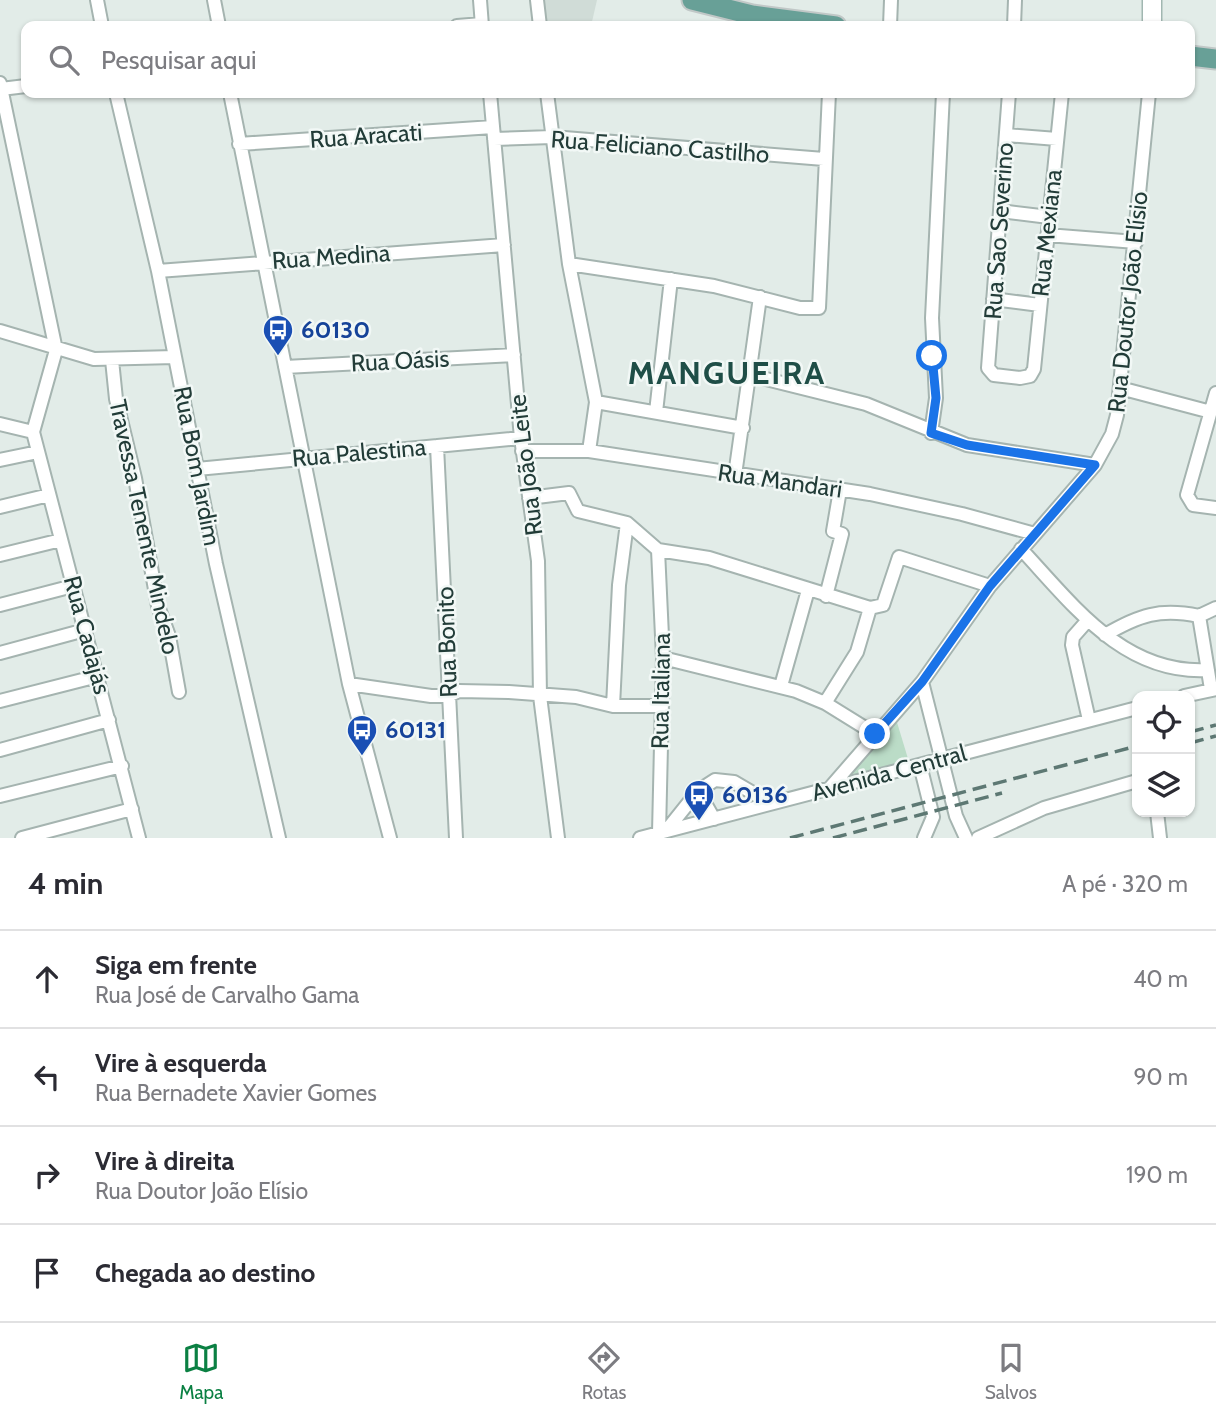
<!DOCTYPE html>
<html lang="pt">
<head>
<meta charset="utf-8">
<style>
  body { margin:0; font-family:Cabin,sans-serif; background:#f7f7f7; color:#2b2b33 }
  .controls { position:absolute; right:21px; bottom:21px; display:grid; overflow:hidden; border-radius:14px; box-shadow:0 2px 5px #0004 }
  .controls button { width:63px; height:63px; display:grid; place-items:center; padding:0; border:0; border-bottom:2px solid #e1e1e2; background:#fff; color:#2b2b33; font:35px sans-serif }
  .stop { position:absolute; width:21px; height:21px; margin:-16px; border:5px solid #1a73e8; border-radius:50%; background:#fff }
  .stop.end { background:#1a73e8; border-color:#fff; box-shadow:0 2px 7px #0008 }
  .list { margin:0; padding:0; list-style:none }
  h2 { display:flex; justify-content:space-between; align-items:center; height:91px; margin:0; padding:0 28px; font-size:30px }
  h2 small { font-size:23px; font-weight:400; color:#7c7c81 }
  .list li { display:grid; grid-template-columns:46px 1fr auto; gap:21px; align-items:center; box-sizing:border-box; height:98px; padding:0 28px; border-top:2px solid #e1e1e2 }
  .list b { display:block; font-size:26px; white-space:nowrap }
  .list p { margin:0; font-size:23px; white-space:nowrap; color:#7c7c81 }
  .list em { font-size:23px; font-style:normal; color:#7c7c81 }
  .icon { flex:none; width:38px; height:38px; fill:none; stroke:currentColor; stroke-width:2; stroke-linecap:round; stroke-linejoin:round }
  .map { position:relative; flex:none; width:1216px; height:838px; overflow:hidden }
  .search { position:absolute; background:#fff; box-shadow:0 2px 5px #0004; left:21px; right:21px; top:21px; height:77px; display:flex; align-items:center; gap:18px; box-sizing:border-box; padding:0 24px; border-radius:14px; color:#7c7c81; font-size:26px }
  .sheet { height:483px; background:#fff }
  nav { display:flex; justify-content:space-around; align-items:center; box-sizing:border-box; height:98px; border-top:2px solid #e1e1e2; background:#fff; font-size:19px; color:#7c7c81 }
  nav a { display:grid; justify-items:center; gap:4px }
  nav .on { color:#0b8043 }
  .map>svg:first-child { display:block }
</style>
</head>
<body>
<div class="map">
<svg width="1216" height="838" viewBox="0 0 1216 838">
  <rect width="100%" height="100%" fill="#e2ece8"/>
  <path fill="#d0dcd7" d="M541,0H597L591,26H544Z"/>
  <path fill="#bbdcc7" d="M896,719L909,762L847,780Z"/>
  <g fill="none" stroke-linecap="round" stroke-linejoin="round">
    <g stroke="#a5b4b0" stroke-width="16">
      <path id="minor" d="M97,0L102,26
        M214,0L219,26
        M480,0L482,26
        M537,0L540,26
        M457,26L482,24
        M890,26L891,0
        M1014,26L1015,0
        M0,83L56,350L33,432L139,838
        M1,89L26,86
        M116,93L158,271L216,564L279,838
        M230,93L349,684L390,838
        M490,93L521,438L538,561L540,696L558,838
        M547,93L569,264L596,402L589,451
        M1009,93L988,368L994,375L1020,378L1030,376L1034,369L1062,93
        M1006,135L1057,139
        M494,139L552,137L824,159
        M239,144L493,127
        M1000,211L1049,217
        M1047,235L1136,242
        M569,264L714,286L800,308H819L829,93
        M158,271L504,245
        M993,299L1040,305
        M0,331L94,359L175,357
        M112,360L116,399L135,478L158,606L169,636L179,692
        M285,367L514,355
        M750,375L866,404L967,445L1095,465
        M1120,388L1211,412
        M1216,393L1187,495L1193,505L1216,508
        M596,402L743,428
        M656,412L671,279
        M0,424L33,432
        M931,433L936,398L932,318L943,93
        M437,446L456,838
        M522,451H589L870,494L962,514L1035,534
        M0,460L38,452
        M197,469L521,438
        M735,475L760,297
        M529,498L569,493L578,511L627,523L658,550L709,558L870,608L883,605L899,557L990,586
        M0,507L49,495
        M1021,549C1073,605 1124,675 1208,670
        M658,550L663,658L659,833
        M0,555L61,540
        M826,596L842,534L833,531L840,490
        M0,605L73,586
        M1088,620L1073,637L1072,645L1089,720
        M1105,635C1139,615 1160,608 1199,616
        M0,653L85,630
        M663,658L796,691L825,703L875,734
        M922,682L956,816L966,838
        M349,684L431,696H448L459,691L509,692L576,697L613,706H660
        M781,686L808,590
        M1211,689L1199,616L1216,608
        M1184,696L1216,689
        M0,701L98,676
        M825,703L857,652L870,608
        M613,706L619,585L627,523
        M0,750L109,720
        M920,765L933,817L924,838
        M829,789L922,682L990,586L1095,465L1112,434L1117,415L1149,93
        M698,791L714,819
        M0,796L122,766
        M1157,812L1160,838
        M666,831L698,791L715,780L734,782L770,803
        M22,838L132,809
        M640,838L1137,708
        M978,838L1044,808L1137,781"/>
    </g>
    <g stroke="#a1b7b1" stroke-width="21">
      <path id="secondary" d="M1152,26V0"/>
    </g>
    <g stroke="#c1c8c7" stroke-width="23">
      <path id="primary" d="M692,0L752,15L836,26
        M1190,56L1216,59"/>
    </g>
    <use href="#minor" stroke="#fff" stroke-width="12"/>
    <use href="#secondary" stroke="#fff" stroke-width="18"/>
    <use href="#primary" stroke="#68a097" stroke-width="19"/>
    <path stroke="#5d7873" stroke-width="3.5" stroke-dasharray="14 7" stroke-linecap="butt" d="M1190,732L1216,725
      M1190,743L1216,736
      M790,838L1137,746
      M833,838L1002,793"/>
  </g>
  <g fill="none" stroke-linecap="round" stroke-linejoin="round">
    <path stroke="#1a73e8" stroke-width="9" d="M875,734L922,682L990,586L1095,465L967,445L931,433L936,398L932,356"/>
  </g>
  <defs>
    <g id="bus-pin" transform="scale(1.575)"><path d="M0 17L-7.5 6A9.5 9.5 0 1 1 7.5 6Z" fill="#1a4fb4" stroke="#f2f8f6"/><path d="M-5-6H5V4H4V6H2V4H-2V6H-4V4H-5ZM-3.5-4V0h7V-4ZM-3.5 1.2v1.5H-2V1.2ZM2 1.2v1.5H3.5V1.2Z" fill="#fff"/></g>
  </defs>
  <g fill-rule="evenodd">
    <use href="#bus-pin" x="278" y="330"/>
    <use href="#bus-pin" x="362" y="730"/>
    <use href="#bus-pin" x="699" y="795"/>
  </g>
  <g text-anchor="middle" stroke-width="5" stroke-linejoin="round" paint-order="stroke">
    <g font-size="24" fill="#223c38" stroke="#f2f8f6">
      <text transform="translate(366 136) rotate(-4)" y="8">Rua Aracati</text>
      <text transform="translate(660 147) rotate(4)" y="8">Rua Feliciano Castilho</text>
      <text transform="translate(999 231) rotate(-86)" y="8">Rua Sao Severino</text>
      <text transform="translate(1047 233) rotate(-84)" y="8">Rua Mexiana</text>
      <text transform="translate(331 257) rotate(-4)" y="8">Rua Medina</text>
      <text transform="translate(1128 302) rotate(-84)" y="8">Rua Doutor João Elísio</text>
      <text transform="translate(400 361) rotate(-3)" y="8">Rua Oásis</text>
      <text transform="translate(359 453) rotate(-5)" y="8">Rua Palestina</text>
      <text transform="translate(526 465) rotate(-97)" y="8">Rua João Leite</text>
      <text transform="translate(197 466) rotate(79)" y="8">Rua Bom Jardim</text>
      <text transform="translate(780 481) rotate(8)" y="8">Rua Mandari</text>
      <text transform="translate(144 527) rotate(78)" y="8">Travessa Tenente Mindelo</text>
      <text transform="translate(87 635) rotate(75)" y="8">Rua Cadajás</text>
      <text transform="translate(447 642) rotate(-92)" y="8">Rua Bonito</text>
      <text transform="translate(661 691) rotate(-89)" y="8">Rua Italiana</text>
      <text transform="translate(889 773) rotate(-15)" y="8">Avenida Central</text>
    </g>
    <g font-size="24" font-weight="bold" fill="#164399" stroke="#f2f8f6" text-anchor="start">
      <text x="301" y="338">60130</text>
      <text x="385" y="738">60131</text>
      <text x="722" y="803">60136</text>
    </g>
    <g font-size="32" font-weight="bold" letter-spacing="2" fill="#1f4e47" stroke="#f2f8f6">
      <text x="727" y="384">MANGUEIRA</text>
    </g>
  </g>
</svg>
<div class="controls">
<button><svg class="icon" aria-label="locate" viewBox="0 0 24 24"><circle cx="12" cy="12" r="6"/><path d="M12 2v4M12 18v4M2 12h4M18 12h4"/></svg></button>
<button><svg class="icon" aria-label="layers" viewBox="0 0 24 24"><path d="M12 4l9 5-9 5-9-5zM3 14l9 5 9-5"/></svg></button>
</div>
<div class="stop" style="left:932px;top:356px"></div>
<div class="stop end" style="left:875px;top:734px"></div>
<div class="search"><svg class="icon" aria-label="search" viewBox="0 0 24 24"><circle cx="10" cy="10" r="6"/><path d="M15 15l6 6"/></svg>Pesquisar aqui</div>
</div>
<section class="sheet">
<h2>4 min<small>A pé · 320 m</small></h2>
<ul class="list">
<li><svg class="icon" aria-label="ahead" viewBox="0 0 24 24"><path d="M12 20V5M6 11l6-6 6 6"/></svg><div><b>Siga em frente</b><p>Rua José de Carvalho Gama</p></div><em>40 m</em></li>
<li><svg class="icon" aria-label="left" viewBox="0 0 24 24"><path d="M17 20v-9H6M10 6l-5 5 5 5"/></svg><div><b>Vire à esquerda</b><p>Rua Bernadete Xavier Gomes</p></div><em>90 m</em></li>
<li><svg class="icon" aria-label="right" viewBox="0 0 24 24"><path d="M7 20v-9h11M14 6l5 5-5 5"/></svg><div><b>Vire à direita</b><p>Rua Doutor João Elísio</p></div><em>190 m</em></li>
<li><svg class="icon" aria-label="arrive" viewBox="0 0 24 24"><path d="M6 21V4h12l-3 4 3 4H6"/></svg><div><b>Chegada ao destino</b></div></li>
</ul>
</section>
<nav>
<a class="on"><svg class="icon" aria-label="map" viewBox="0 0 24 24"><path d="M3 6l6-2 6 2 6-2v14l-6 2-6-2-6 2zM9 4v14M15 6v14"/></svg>Mapa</a>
<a><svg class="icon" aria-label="directions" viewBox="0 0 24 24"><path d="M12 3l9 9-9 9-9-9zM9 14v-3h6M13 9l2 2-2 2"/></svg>Rotas</a>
<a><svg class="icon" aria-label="saved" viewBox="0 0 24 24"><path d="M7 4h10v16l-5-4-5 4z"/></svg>Salvos</a>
</nav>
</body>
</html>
